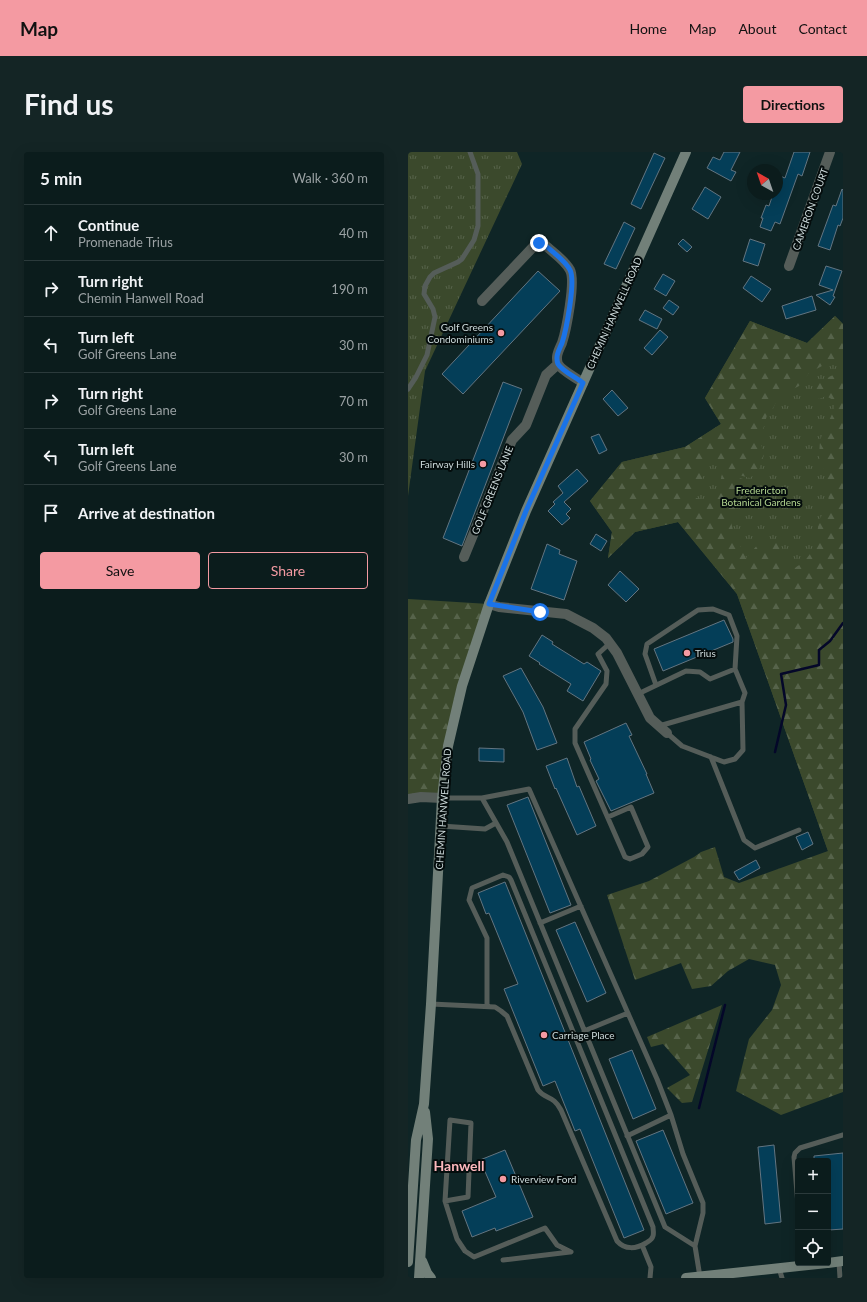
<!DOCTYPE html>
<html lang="en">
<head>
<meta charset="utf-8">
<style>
  body { margin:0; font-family:Lato,sans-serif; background:#142525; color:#f1f3f6 }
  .controls { position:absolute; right:12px; bottom:12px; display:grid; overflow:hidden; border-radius:4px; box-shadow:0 4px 16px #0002 }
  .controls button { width:36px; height:36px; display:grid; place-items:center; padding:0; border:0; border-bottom:1px solid #2b3a3b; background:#0b1c1c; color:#f1f3f6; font:20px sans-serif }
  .compass { position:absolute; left:339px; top:12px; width:36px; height:36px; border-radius:50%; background:#0b1c1c; box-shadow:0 4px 16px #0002; rotate:320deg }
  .stop { position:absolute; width:12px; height:12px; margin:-9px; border:3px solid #1a73e8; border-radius:50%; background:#fff }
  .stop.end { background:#1a73e8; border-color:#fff; box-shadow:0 1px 4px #0008 }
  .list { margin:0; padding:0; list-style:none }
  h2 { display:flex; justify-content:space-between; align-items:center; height:52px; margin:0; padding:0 16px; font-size:17px }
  h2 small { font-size:13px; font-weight:400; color:#9aa1a3 }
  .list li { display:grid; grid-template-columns:26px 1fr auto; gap:12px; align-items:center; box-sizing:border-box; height:56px; padding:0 16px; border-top:1px solid #2b3a3b }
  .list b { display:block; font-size:15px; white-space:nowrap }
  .list p { margin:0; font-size:13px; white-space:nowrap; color:#9aa1a3 }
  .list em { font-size:13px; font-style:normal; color:#9aa1a3 }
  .actions { display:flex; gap:8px; padding:12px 16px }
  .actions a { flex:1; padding:9px 0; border:1px solid #f49aa2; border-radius:4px; text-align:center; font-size:14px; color:#f49aa2 }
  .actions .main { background:#f49aa2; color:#111 }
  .icon { flex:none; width:22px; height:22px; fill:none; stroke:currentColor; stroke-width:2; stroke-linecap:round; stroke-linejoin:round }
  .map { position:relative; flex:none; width:435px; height:1126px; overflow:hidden; border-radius:4px }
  header { display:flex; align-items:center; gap:24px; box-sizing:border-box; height:56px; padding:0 20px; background:#f49aa2; color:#111 }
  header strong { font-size:19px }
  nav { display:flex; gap:22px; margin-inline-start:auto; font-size:14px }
  .intro { display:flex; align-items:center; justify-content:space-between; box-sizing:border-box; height:96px; padding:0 24px }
  h1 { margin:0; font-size:28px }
  .button { padding:10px 18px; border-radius:4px; background:#f49aa2; color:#111; font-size:14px; font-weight:700 }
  main { display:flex; gap:24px; padding:0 24px }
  aside { flex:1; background:#0b1c1c; border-radius:4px; box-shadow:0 4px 16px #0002 }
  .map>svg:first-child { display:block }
</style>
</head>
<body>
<header>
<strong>Map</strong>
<nav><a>Home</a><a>Map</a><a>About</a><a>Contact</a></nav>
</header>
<div class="intro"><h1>Find us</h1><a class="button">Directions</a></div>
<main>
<aside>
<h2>5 min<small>Walk · 360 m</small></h2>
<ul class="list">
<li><svg class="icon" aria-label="ahead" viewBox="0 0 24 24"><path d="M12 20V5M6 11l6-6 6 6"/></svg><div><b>Continue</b><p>Promenade Trius</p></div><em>40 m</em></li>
<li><svg class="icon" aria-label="right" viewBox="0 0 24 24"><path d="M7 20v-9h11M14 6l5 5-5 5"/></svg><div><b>Turn right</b><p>Chemin Hanwell Road</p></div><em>190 m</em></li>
<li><svg class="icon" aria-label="left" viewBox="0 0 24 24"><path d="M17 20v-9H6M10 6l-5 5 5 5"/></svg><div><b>Turn left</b><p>Golf Greens Lane</p></div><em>30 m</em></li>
<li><svg class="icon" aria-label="right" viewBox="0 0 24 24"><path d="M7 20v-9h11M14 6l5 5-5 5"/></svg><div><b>Turn right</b><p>Golf Greens Lane</p></div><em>70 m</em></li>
<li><svg class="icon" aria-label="left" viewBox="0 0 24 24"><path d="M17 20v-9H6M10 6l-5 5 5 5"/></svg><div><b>Turn left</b><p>Golf Greens Lane</p></div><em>30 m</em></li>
<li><svg class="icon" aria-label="arrive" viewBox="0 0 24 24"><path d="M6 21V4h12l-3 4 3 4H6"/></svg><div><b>Arrive at destination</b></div></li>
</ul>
<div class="actions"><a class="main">Save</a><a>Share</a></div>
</aside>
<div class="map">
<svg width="435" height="1126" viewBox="0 0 435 1126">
  <defs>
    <pattern id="grass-tufts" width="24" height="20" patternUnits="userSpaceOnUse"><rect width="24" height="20" fill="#3b492c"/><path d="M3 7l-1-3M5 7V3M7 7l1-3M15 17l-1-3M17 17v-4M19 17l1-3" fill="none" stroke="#56634a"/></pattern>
    <pattern id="forest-firs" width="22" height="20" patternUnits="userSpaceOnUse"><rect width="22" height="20" fill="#3b492c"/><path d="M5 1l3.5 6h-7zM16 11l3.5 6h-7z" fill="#56634a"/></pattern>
  </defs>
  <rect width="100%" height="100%" fill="#0f2526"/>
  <path fill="url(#grass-tufts)" d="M0,0H109L114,12L17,219L0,344Z
    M427,164L435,172V746L420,699L329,442L270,370L227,380L200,406L204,380L182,349L214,310L277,295L313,272L297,246L342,169L399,191Z"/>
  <path fill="url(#forest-firs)" d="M427,164L435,172V207L425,208L401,221L391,234L377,241L368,250L364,259L359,263L352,289L356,303L351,317L342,326L316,319C315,310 309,304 300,303L294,312L295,327L288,337V346L302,349L310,339L314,322L335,327L342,332L322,366L326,382L338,406L352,390L373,389L372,407L385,417L396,410L402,402L409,383L411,368L421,352L418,322L411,305L412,288L426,258L427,249L418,244L411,247L403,244C408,229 421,224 435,220V940L373,963L328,939L341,887L364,858L373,833L367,813L341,807L320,819L303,834L284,837L273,811L227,828L199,743L241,729L286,705L293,700L307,695L316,725L331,731L420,699L329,442L270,370L227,380L200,406L204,380L182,349L214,310L277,295L313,272L297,246L342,169L399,191Z
    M0,447L81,452L54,534L34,646L0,647Z
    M314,853L284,950L274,951L259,936L282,923L255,892L243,895L239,885Z"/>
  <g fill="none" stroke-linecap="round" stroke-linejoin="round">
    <path stroke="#040729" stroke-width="2.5" d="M367,600L378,553L373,522L411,513V498L422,489L435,471
      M291,956L317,853"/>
  </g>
  <path fill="#043e58" stroke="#637581" d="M316,0H332L323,18L328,20L323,29L299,16L305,5L312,8Z
    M386,0H402L394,24L390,22L372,72L367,70L363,79L352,75L355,66H353L358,53L361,54L365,42H369V32L372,24L377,26Z
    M246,1L257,6L233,57L223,52Z
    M297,35L313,45L300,67L284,57Z
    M434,37L435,38V66L432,74L430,73L422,98L410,94L425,53L428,54Z
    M216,70L227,76L208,117L196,112Z
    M275,87L284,95L279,100L270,92Z
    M342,87L357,92L350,114L335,109Z
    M418,114L434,119L425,144L427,145L422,153L408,143L425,138L411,133Z
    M130,119L152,139L55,242L34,222Z
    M255,122L267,129L258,144L246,137Z
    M343,124L363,137L354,150L335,136Z
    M404,144L408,158L378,167L374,154Z
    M261,148L271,155L265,163L255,156Z
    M237,158L254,167L249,177L231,168Z
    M252,178L260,185L244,203L236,196Z
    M95,230L114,237L54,394L35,386Z
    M204,238L220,256L210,264L195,247Z
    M191,282L199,298L191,302L183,285Z
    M169,317L180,329L156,350L163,357L158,362L162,366L154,373L140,359L147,352L145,350L155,341L150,334Z
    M188,382L199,389L193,399L182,392Z
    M139,392L152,398L151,402L169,409L156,448L123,437Z
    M212,419L231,437L218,450L200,433Z
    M316,468L325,487V490L255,519L246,497Z
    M134,483L145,490L144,492L176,512L179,510L193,519L175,549L159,539L163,532L131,512L132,511L121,504Z
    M113,516L135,555L149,591L129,598L115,560L95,524Z
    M218,571L224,583L221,584L239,622H238L246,641L203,659L188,629L191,627L182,608L183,607L176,590Z
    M71,596L96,597V610L71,609Z
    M159,606L169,635L171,634L188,674L169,683L148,636L147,637L138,614Z
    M120,645L163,753L142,761L99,653Z
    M400,680L405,692L394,698L388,685Z
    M348,708L352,716L331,728L326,720Z
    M97,730L236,1078L216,1086L172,977L167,979L147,929L135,934L96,837L110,832L81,761L78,762L70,741Z
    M167,770L198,841L179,850L148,778Z
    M224,898L248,957L225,967L201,907Z
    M255,978L285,1051L258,1062L228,989Z
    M366,993L373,1070L357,1072L350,995Z
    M97,998L125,1065L88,1079L87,1076L64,1085L54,1059L88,1045L72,1008Z
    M435,1001V1077L421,1078L420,1066V1009H406V1004Z"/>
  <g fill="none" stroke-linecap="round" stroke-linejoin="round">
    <path stroke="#555d59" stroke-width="5" d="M0,237L8,225L19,203L27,165L25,157L16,142L17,134L22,125L26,121L50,110L54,107L66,88L70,74V22L62,0
      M248,533L237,502L239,492L290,458L305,457L321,463L329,484L327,517
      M230,542L278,519L292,520L302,527L327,517L337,541L334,550L335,598L327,607L316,610L274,594L259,581
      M251,574L334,550
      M303,605L336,688L347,696L391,678
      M34,646H74L99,690L257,1075L287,1094L292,1125
      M74,646L121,637L249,927L263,963L275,1002L295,1051V1061L287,1094
      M200,665L223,655L240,695L234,702L222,707L217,705L167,591V577L198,532L199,519L190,502L202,491
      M33,674L77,677L88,671
      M132,771L173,754
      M23,852L87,855L93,859L99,864L130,938C138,948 145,943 153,958L209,1089C217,1098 228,1097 238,1091C241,1089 244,1088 245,1084C246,1081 245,1078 245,1075L103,728L101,725L95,723L64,736L61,748L79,786V854
      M176,879L220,861
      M219,984L263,963
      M37,1049L60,1045L63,971L42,968L37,1049L49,1087L57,1099L66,1105L137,1076L149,1093L163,1100
      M390,1053L386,1005L387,1001L392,996L435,983
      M234,1093L243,1115L242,1126
      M95,1108L162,1100
      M431,1110L432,1126
      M371,1116L374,1126"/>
    <path stroke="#555d59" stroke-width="10" d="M381,114L422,0
      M74,149L127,93L131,91L136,92C144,100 157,108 162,118C168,129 158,179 154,191C151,198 147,204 150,212C154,219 169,226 175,231
      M56,405L104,288L118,273L138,223L150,212
      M81,452L91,455L158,462L185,476L198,486L209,501L242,566L259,581
      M0,647L13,645L34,646"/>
    <path stroke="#728079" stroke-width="10" d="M14,1109L19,1121L23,1126
      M0,1110L8,988L16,952L23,852L34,646L40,594L54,534L81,452L118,359L278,0
      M420,1111L435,1109
      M11,1126L20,987L17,960
      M278,1126L419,1111"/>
  </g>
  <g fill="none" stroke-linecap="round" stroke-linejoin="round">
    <path stroke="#1a73e8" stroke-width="5" d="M131,91L136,92C144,100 157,108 162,118C168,129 158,179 154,191C151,198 147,204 150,212C154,219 169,226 175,231L118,359L81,452L132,460"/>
  </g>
  <g fill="#f49aa2" stroke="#040c0c" stroke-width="1.5">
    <circle cx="93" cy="181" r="4"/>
    <circle cx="75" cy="312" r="4"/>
    <circle cx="279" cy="501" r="4"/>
    <circle cx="136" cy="883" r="4"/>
    <circle cx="95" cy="1027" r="4"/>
  </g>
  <g text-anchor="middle" stroke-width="4" stroke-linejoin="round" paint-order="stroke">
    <g font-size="10" fill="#cddadb" stroke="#040c0c">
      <text transform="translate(402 57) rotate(-70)" y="4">CAMERON COURT</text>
      <text transform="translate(206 161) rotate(-66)" y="4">CHEMIN HANWELL ROAD</text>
      <text transform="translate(84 338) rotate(-68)" y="4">GOLF GREENS LANE</text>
      <text transform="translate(35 657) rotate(-86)" y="4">CHEMIN HANWELL ROAD</text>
    </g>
    <g font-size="10" fill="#cddadb" stroke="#040c0c" text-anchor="start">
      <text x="85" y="179" text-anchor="end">Golf Greens<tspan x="85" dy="12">Condominiums</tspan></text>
      <text x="67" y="316" text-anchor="end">Fairway Hills</text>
      <text x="287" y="505">Trius</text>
      <text x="144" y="887">Carriage Place</text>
      <text x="103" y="1031">Riverview Ford</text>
    </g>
    <g font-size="10" fill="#b3d690" stroke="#040c0c">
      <text x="353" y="342">Fredericton<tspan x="353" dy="12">Botanical Gardens</tspan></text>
    </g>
    <g font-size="14" font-weight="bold" fill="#fdb8bd" stroke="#040c0c">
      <text x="51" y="1019">Hanwell</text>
    </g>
  </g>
</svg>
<div class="controls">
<button>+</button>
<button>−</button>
<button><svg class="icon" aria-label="locate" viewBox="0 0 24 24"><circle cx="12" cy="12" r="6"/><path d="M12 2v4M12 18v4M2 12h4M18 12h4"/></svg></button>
</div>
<svg class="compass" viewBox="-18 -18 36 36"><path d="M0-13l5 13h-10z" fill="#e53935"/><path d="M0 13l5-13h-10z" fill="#9aa1a3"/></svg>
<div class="stop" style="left:132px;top:460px"></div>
<div class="stop end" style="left:131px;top:91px"></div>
</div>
</main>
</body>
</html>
